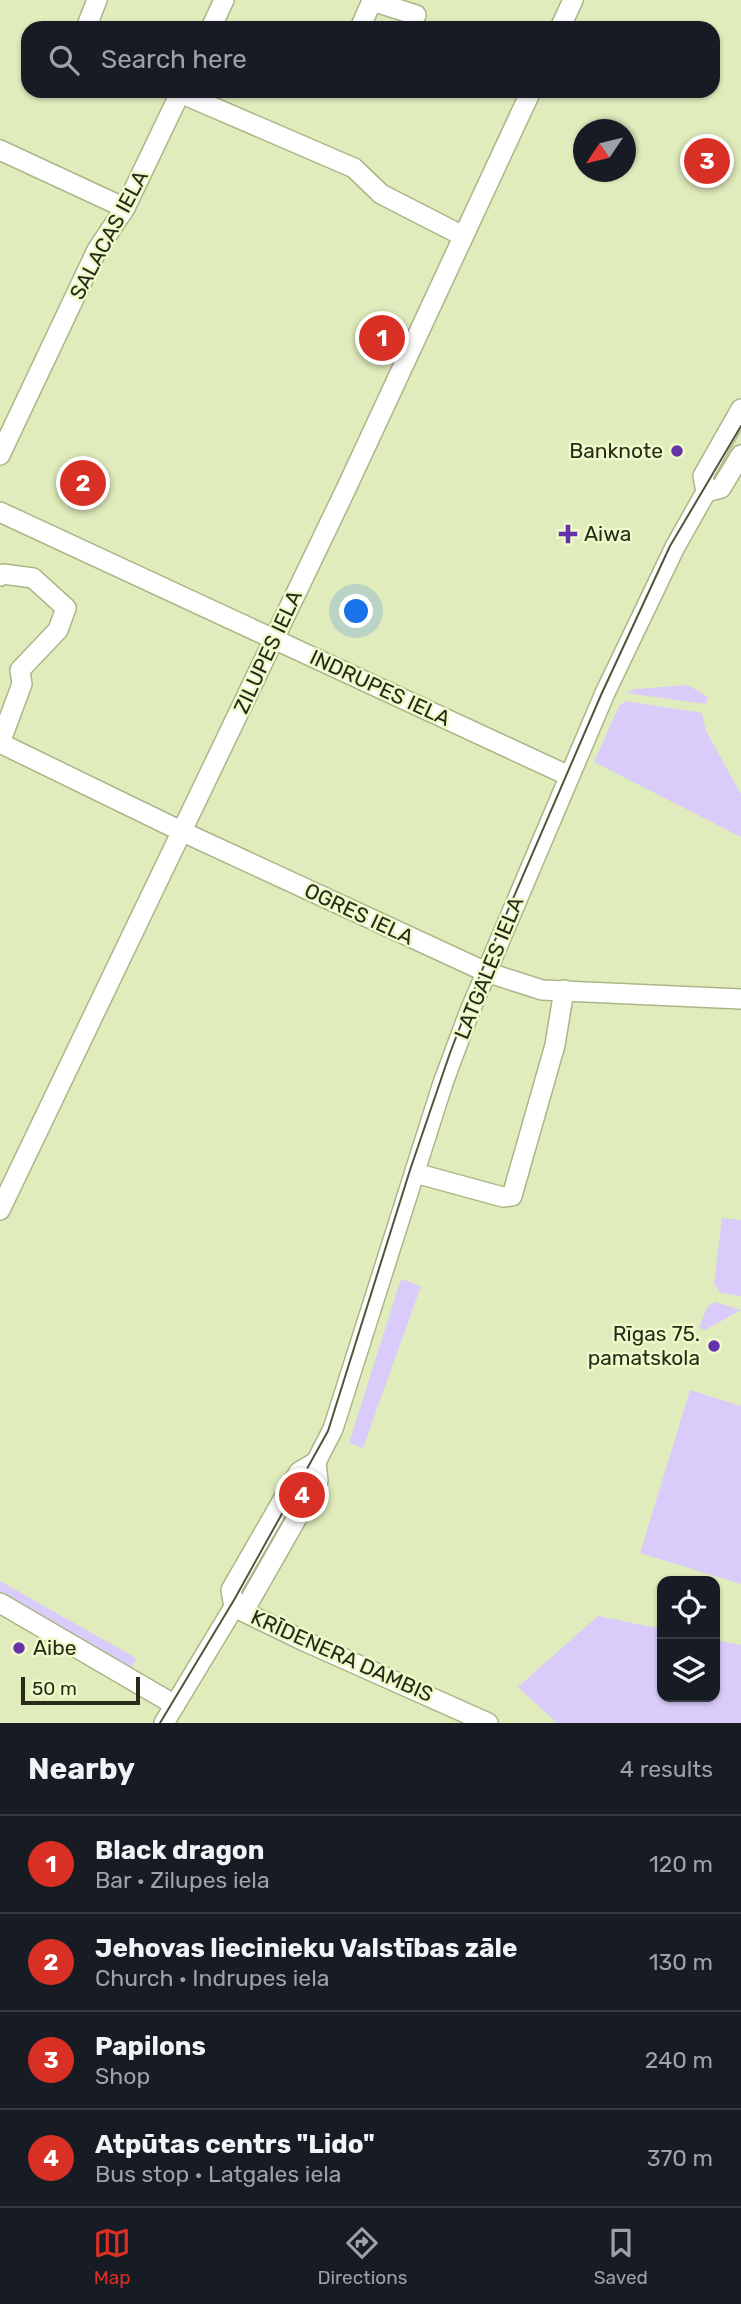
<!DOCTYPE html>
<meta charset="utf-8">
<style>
:root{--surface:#171b24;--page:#20242c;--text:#f1f3f6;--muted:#9ea1a6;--line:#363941;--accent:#d93025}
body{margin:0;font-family:Rubik,sans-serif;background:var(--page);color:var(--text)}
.controls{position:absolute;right:21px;bottom:21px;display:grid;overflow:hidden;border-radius:14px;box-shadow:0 2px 5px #0004}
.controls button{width:63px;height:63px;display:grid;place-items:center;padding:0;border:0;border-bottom:2px solid var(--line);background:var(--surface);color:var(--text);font:35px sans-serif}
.compass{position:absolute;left:573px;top:119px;width:63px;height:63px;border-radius:50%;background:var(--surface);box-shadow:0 2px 5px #0004;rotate:235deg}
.scale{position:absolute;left:21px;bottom:18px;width:119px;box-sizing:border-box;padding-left:7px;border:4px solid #272b18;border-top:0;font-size:19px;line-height:24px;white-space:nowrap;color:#272b18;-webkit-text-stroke:5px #eefac9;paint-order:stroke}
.you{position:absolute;left:357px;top:612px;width:24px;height:24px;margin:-18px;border:5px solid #fff;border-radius:50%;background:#1a73e8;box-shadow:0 0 0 10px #1a73e833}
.badge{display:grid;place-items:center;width:46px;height:46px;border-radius:50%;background:var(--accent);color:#fff;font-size:23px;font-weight:700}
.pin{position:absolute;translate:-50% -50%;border:4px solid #fff;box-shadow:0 2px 7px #0006}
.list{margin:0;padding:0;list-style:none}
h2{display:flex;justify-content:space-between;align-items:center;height:91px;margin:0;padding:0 28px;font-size:30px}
h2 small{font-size:23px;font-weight:400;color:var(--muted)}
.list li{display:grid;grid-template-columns:46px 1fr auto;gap:21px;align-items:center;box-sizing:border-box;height:98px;padding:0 28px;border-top:2px solid var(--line)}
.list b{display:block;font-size:26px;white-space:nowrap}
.list p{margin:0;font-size:23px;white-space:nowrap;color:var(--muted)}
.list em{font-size:23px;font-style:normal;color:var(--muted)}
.icon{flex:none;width:38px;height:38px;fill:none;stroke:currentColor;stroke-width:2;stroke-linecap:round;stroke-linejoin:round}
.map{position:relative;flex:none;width:741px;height:1723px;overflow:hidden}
.search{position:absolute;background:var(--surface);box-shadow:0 2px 5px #0004;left:21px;right:21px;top:21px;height:77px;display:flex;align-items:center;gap:18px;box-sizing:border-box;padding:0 24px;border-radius:21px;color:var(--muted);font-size:26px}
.sheet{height:483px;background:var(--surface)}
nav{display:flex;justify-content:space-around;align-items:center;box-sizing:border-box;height:98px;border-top:2px solid var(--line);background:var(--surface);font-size:19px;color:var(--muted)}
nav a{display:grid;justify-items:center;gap:4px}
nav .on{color:var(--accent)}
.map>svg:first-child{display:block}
.green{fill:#d9ccfa}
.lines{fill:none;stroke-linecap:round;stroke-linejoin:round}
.minor-casing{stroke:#abb687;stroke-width:22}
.minor{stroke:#fff;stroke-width:19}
.tram{stroke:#50563c;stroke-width:2}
.poi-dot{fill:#6532a9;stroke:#eefac9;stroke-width:2.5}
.labels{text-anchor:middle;stroke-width:5;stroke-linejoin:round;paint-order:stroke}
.street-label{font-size:21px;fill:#272b18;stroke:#eefac9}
.poi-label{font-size:21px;fill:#272b18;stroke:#eefac9;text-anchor:end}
</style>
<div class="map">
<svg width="741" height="1723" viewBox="0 0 741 1723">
<rect width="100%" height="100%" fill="#e1ecbc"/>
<g class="green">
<path d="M688,685L708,697L706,704L626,693L635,689Z"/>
<path d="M626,701L702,713L706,731L741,794V837L594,762L619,706Z"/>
<path d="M722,1218L741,1220V1296L721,1293L714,1284Z"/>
<path d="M401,1279L421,1286L363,1448L349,1443Z"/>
<path d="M715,1302L741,1310L705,1330L699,1328L707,1307Z"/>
<path d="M690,1390L741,1406V1584L640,1553Z"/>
<path d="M0,1581L136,1658L131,1670L0,1594Z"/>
<path d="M598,1616L662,1629V1697H715V1640L741,1645V1723H557L518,1687Z"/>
</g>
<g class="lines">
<defs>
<g id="minor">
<path d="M86,28L97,0"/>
<path d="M211,28L224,0"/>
<path d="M360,28L372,1L416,15"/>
<path d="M560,28L573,0"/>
<path d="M180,93L354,168L381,194L463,236"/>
<path d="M0,150L125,208"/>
<path d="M0,455L97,250L125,208L181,91"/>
<path d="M706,492L721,488L741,455"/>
<path d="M0,512L569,776"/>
<path d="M0,576L3,574L33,578L66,608L58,630L20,670L22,684L0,743"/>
<path d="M0,743L183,832L486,972L542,990L741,999"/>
<path d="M415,1173L503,1197L512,1196L555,1045L564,990"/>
<path d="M0,1210L346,489L531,91"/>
<path d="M0,1603L175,1705"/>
<path d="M234,1607L231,1590L299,1472L316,1462L333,1429L443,1083L469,1013L605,693L675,547L706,492L703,476L741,409"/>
<path d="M234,1607L302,1640L488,1723"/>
<path d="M164,1723L234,1607L249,1602L318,1481L316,1462"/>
</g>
</defs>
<use href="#minor" class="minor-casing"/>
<use href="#minor" class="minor"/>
<path class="tram" d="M160,1723L234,1600L328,1431L410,1170L450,1053L480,975L601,695L670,546L741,426"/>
</g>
<g class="poi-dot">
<circle cx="677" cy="451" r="7"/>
<path d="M564.5 523.5h7v7h7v7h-7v7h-7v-7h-7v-7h7z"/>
<circle cx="714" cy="1346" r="7"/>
<circle cx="19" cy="1648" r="7"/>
</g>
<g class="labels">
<g class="street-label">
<text transform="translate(109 235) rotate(-62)" y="7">SALACAS IELA</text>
<text transform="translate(268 652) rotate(-65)" y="7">ZILUPES IELA</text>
<text transform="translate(380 688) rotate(25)" y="7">INDRUPES IELA</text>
<text transform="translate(359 914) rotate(25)" y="7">OGRES IELA</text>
<text transform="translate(489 968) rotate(-68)" y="7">LATGALES IELA</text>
<text transform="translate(342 1656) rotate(24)" y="7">KRĪDENERA DAMBIS</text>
</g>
<g class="poi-label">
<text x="663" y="458">Banknote</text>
<text x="584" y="541" text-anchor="start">Aiwa</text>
<text x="700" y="1341">Rīgas 75.<tspan x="700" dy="24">pamatskola</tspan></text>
<text x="33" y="1655" text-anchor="start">Aibe</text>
</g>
</g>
</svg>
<div class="controls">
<button><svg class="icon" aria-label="locate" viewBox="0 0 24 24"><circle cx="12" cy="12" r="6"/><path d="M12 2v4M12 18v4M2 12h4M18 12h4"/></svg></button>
<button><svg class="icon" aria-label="layers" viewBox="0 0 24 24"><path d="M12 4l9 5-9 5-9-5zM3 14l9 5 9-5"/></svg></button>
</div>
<svg class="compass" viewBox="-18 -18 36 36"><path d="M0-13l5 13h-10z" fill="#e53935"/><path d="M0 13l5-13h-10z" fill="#9ea1a6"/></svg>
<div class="scale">50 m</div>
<div class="you"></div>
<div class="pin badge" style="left:382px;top:338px">1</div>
<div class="pin badge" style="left:83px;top:483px">2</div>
<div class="pin badge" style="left:707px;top:161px">3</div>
<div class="pin badge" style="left:302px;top:1495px">4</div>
<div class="search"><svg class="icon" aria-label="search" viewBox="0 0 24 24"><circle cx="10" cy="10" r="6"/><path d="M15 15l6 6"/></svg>Search here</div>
</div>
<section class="sheet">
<h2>Nearby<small>4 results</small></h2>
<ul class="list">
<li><span class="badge">1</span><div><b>Black dragon</b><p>Bar · Zilupes iela</p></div><em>120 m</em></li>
<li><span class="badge">2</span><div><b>Jehovas liecinieku Valstības zāle</b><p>Church · Indrupes iela</p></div><em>130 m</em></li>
<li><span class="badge">3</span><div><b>Papilons</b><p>Shop</p></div><em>240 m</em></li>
<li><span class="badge">4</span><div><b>Atpūtas centrs &quot;Lido&quot;</b><p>Bus stop · Latgales iela</p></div><em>370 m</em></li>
</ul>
</section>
<nav>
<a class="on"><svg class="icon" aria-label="map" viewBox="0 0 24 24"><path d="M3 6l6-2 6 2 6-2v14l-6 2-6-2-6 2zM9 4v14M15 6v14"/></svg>Map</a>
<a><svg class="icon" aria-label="directions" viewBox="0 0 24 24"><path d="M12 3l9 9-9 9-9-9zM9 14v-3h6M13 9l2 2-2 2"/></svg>Directions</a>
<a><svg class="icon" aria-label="saved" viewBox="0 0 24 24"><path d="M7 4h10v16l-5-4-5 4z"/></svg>Saved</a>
</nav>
